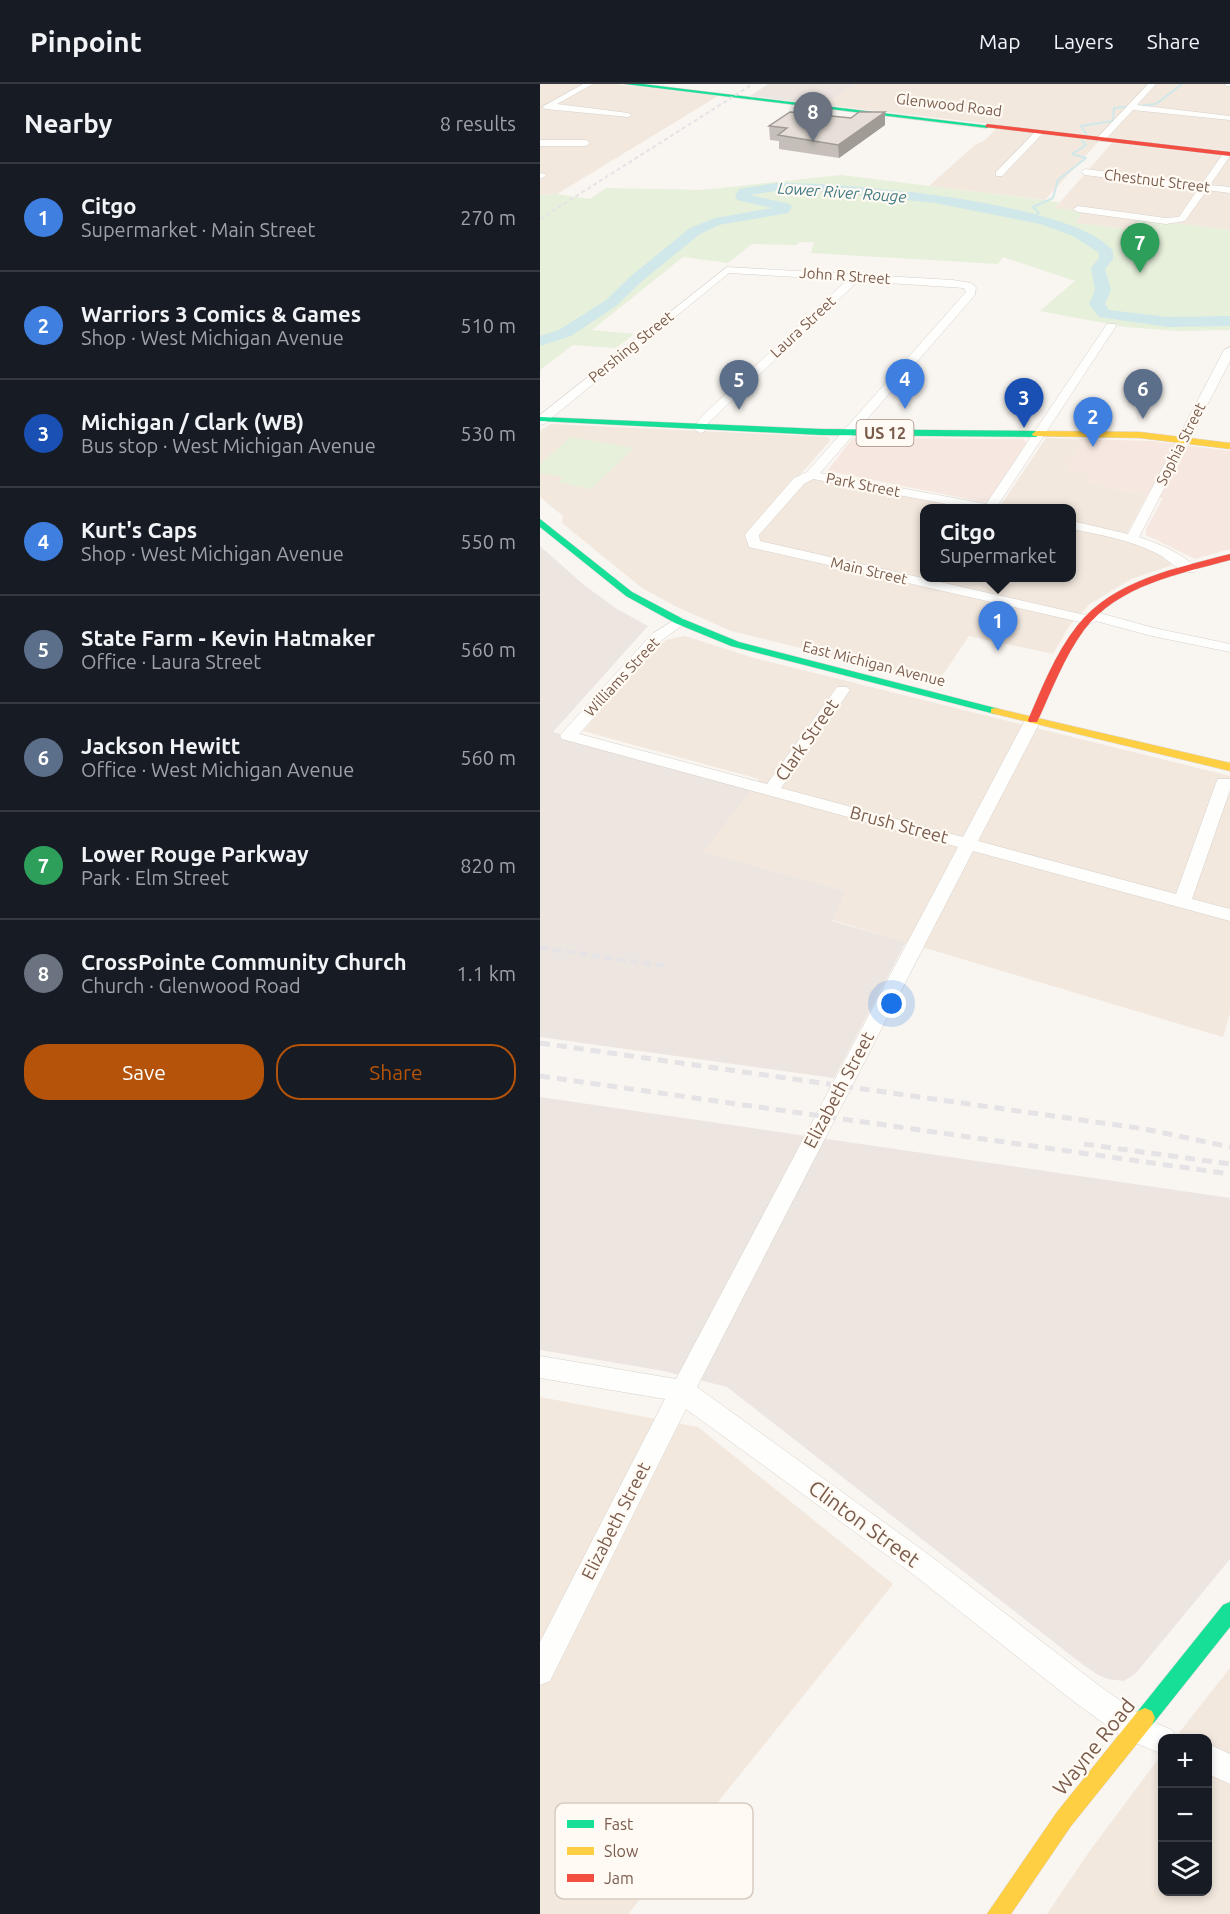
<!DOCTYPE html>
<meta charset="utf-8">
<style>
:root{--surface:#171b24;--page:#242831;--text:#f1f3f6;--muted:#9ea1a6;--line:#363941;--accent:#b45309}
body{margin:0;font-family:Ubuntu,sans-serif;background:var(--page);color:var(--text)}
.controls{position:absolute;right:18px;bottom:18px;display:grid;overflow:hidden;border-radius:12px;box-shadow:0 3px 9px #0003}
.controls button{width:54px;height:54px;display:grid;place-items:center;padding:0;border:0;border-bottom:2px solid var(--line);background:var(--surface);color:var(--text);font:30px sans-serif}
.you{position:absolute;left:352px;top:920px;width:21px;height:21px;margin:-15px;border:4px solid #fff;border-radius:50%;background:#1a73e8;box-shadow:0 0 0 9px #1a73e833}
.badge{display:grid;place-items:center;width:39px;height:39px;border-radius:50%;background:var(--accent);color:#fff;font-size:20px;font-weight:700}
.pin{position:absolute;translate:-50% -50px;filter:drop-shadow(0 2px 3px #0008)}
.pin::after{content:'';position:absolute;top:32px;width:21px;height:18px;background:inherit;clip-path:polygon(0 0,100% 0,50% 100%)}
.popup{position:absolute;left:380px;top:420px;width:156px;height:78px;box-sizing:border-box;display:grid;place-content:center;border-radius:12px;background:var(--surface);filter:drop-shadow(0 2px 4px #0005);font-size:20px;white-space:nowrap;color:var(--muted)}
.popup b{font-size:22px;color:var(--text)}
.popup::after{content:'';position:absolute;left:50%;top:100%;margin-left:-12px;border:12px solid transparent;border-top-color:var(--surface)}
.list{margin:0;padding:0;list-style:none}
h2{display:flex;justify-content:space-between;align-items:center;height:78px;margin:0;padding:0 24px;font-size:26px}
h2 small{font-size:20px;font-weight:400;color:var(--muted)}
.list li{display:grid;grid-template-columns:39px 1fr auto;gap:18px;align-items:center;box-sizing:border-box;height:108px;padding:0 24px;border-top:2px solid var(--line)}
.list b{display:block;font-size:22px;white-space:nowrap}
.list p{margin:0;font-size:20px;white-space:nowrap;color:var(--muted)}
.list em{font-size:20px;font-style:normal;color:var(--muted)}
.actions{display:flex;gap:12px;padding:18px 24px}
.actions a{flex:1;padding:14px 0;border:2px solid var(--accent);border-radius:24px;text-align:center;font-size:21px;color:var(--accent)}
.actions .main{background:var(--accent);color:#fff}
.icon{flex:none;width:33px;height:33px;fill:none;stroke:currentColor;stroke-width:2;stroke-linecap:round;stroke-linejoin:round}
.map{position:relative;flex:none;width:690px;height:1830px;overflow:hidden}
header{display:flex;align-items:center;gap:36px;box-sizing:border-box;height:84px;padding:0 30px;background:var(--surface);border-bottom:2px solid var(--line)}
header strong{font-size:28px}
nav{display:flex;gap:33px;margin-inline-start:auto;font-size:21px}
main{display:flex}
aside{flex:1;background:var(--surface)}
.map>svg:first-child{display:block}
.residential{fill:#f2e8de}
.commercial{fill:#f6e8e1}
.industrial{fill:#ede5e0}
.green{fill:#e7f0db}
.lines{fill:none;stroke-linecap:round;stroke-linejoin:round}
.stream{stroke:#d0e8ea;stroke-width:2}
.river{fill:#d0e8ea;fill-rule:evenodd}
.street-casing{stroke:#d7d1cb;stroke-width:1}
.fast-casing{stroke:#d9d2cb;stroke-width:1}
.slow-casing{stroke:#d9d2cb;stroke-width:1}
.jam-casing{stroke:#d9d2cb;stroke-width:1}
.street{fill:#fefefd;fill-rule:evenodd}
.fast{fill:#16e098;fill-rule:evenodd}
.slow{fill:#ffcf43;fill-rule:evenodd}
.jam{fill:#f24e42;fill-rule:evenodd}
.rail-far2{stroke:#e6e3e7;stroke-width:2;stroke-dasharray:4 3;stroke-linecap:butt}
.rail-far1{stroke:#e6e3e7;stroke-width:4;stroke-dasharray:8 5;stroke-linecap:butt}
.rail{stroke:#e6e3e7;stroke-width:5;stroke-dasharray:10 7;stroke-linecap:butt}
.wall{fill:#c6bfb9}
.shaded-wall{fill:#a19b96}
.building{fill:#e6ded7;stroke:#a19b96;stroke-width:1.5}
.labels{text-anchor:middle;stroke-width:4.5;stroke-linejoin:round;paint-order:stroke}
.far-street-label{font-size:15px;fill:#7a5c4d;stroke:#fffaf3}
.far-water-label{font-size:16px;font-style:italic;fill:#437c86;stroke:#fffaf3}
.shield{fill:#fffaf3;stroke:#a28b7f;stroke-width:1.5}
.shield-label{font-size:16px;font-weight:bold;fill:#7a5c4d}
.street-label{font-size:18px;fill:#7a5c4d;stroke:#fffaf3}
.near-street-label{font-size:21px;fill:#7a5c4d;stroke:#fffaf3}
.key{fill:#fffaf3;stroke:#d7cbc1;stroke-width:1.5}
.key-label{font-size:16px;fill:#7a5c4d}
</style>
<header>
<strong>Pinpoint</strong>
<nav><a>Map</a><a>Layers</a><a>Share</a></nav>
</header>
<main>
<aside>
<h2>Nearby<small>8 results</small></h2>
<ul class="list">
<li><span class="badge" style="background:#3f7fe0">1</span><div><b>Citgo</b><p>Supermarket · Main Street</p></div><em>270 m</em></li>
<li><span class="badge" style="background:#3f7fe0">2</span><div><b>Warriors 3 Comics &amp; Games</b><p>Shop · West Michigan Avenue</p></div><em>510 m</em></li>
<li><span class="badge" style="background:#1a4fb4">3</span><div><b>Michigan / Clark (WB)</b><p>Bus stop · West Michigan Avenue</p></div><em>530 m</em></li>
<li><span class="badge" style="background:#3f7fe0">4</span><div><b>Kurt's Caps</b><p>Shop · West Michigan Avenue</p></div><em>550 m</em></li>
<li><span class="badge" style="background:#5c6f8a">5</span><div><b>State Farm - Kevin Hatmaker</b><p>Office · Laura Street</p></div><em>560 m</em></li>
<li><span class="badge" style="background:#5c6f8a">6</span><div><b>Jackson Hewitt</b><p>Office · West Michigan Avenue</p></div><em>560 m</em></li>
<li><span class="badge" style="background:#2e9e5b">7</span><div><b>Lower Rouge Parkway</b><p>Park · Elm Street</p></div><em>820 m</em></li>
<li><span class="badge" style="background:#6b7280">8</span><div><b>CrossPointe Community Church</b><p>Church · Glenwood Road</p></div><em>1.1 km</em></li>
</ul>
<div class="actions"><a class="main">Save</a><a>Share</a></div>
</aside>
<div class="map">
<svg width="690" height="1830" viewBox="0 0 690 1830">
<rect width="100%" height="100%" fill="#f9f5f0"/>
<g class="residential">
<path d="M0,0H74L178,12L17,110L0,111Z"/>
<path d="M314,0H690V67L285,21Z"/>
<path d="M456,45L559,57L505,116L389,102L435,61L445,56Z"/>
<path d="M572,59L690,73V146L601,135L593,146L534,139L542,128L515,124Z"/>
<path d="M11,340L289,353L290,357L259,392L427,424H384V494H532V424H459L506,354L543,355L552,390L546,399L607,411L584,455L615,466L632,479L630,482L591,495L550,520L530,541L513,570L429,552L396,601L312,581L305,575L191,547L139,524L102,504L22,439L23,432L0,413V347Z"/>
<path d="M145,552L214,574L690,692V929L683,953L292,836L305,807L162,768L219,695L43,647L101,578L126,556Z"/>
<path d="M0,1313L158,1343L353,1500L88,1830H0Z"/>
<path d="M690,1584V1830H507L549,1768L622,1670V1808H668V1654H635Z"/>
</g>
<g class="commercial">
<path d="M313,354L483,355L487,359L449,416L443,418L287,387Z"/>
<path d="M543,355L612,357L690,367V465L655,475L606,451V445L623,414L546,399L551,390L525,385Z"/>
</g>
<g class="industrial">
<path d="M228,0H314L285,21L210,12Z"/>
<path d="M0,462L44,501L77,525L108,542L13,648L211,706L163,768L305,807L292,837L366,858L294,994L0,953Z"/>
<path d="M0,1013L690,1114V1475L596,1589L584,1597L568,1595L558,1591L542,1580L187,1303L124,1287L0,1266Z"/>
</g>
<g class="green">
<path d="M301,91L519,118L515,124L543,128L535,139L593,146L601,135L690,146V246L639,247L585,243L500,227L535,197L463,173L458,180L271,169L274,158H259L257,161L212,160L188,179L143,173L52,246L94,250L76,264L33,261L0,286V111L17,110L50,115L66,104L163,106Z"/>
<path d="M31,353L94,364L51,405L18,398L23,393L0,389V380Z"/>
</g>
<g class="lines">
<g class="stream">
<path d="M546,50L541,42L573,37L574,24L616,20L642,0"/>
<path d="M490,134L499,129L493,123L513,114L518,96L546,74L532,70L546,61L542,57"/>
</g>
<path class="river" d="M236,99C301,98 533,117 573,167V175L565,185L571,206L565,220L569,226L628,233L690,232V242L628,243L559,233L549,220L555,206L551,184L559,174V169L533,152L500,140L395,119L289,108L236,107L210,111L250,120L252,123L248,129L179,141L160,150L101,198L76,222L31,252L0,262V252L19,246L66,216L91,192L150,144L175,134L232,124L197,116L195,113L199,105Z"/>
<defs>
<g id="street">
<path d="M43,0H53L17,20L88,29L92,31L88,33L6,25L2,23Z"/>
<path d="M608,0H616L597,21L690,32V36L593,26L564,57H558V53Z"/>
<path d="M685,0H690V2H686Z"/>
<path d="M497,46L504,48L462,92H456V88Z"/>
<path d="M0,56H46L50,59L46,62H0Z"/>
<path d="M684,68H690V72L670,101L690,103V109L667,106L645,137L626,140L538,128L533,125L538,122L626,134L639,133L658,105L545,91L541,88L545,85L662,100Z"/>
<path d="M0,89L5,90L6,92L0,95Z"/>
<path d="M187,183L413,196L431,199L436,203L435,211L280,389L446,420L567,240H575L576,242L456,424H428L273,395L264,400L219,451L220,457L545,531L552,527L614,544L690,560V568L612,552L556,537L549,540L209,463L205,451L207,448L254,394L267,388L426,208L424,204L318,197L168,339L164,348L160,349L154,345L159,335L307,196L189,189L4,340L0,341V331Z"/>
<path d="M690,263V277L599,453C619,460 643,469 657,485L655,488C642,491 629,476 618,470C591,456 561,451 532,445V437L588,450L684,266Z"/>
<path d="M139,533L144,534L146,537L144,540L122,556L39,650L227,700L297,603H307L310,606L241,704L423,753L485,636L493,631L499,633L501,636L438,757L636,810L676,699L678,695H690V706L652,815L690,825V837L433,767L157,1303L392,1473L557,1600L606,1635L632,1646L636,1654H622V1670L586,1655L537,1620L374,1491L146,1325L10,1597L0,1601V1558L125,1315L0,1294V1272L136,1295L418,763L22,655L20,652L22,649L112,550Z"/>
<path d="M668,1660L690,1670V1700L668,1690Z"/>
</g>
<g id="fast">
<path d="M85,0H102L450,42L447,44Z"/>
<path d="M0,333L281,345L496,347L500,350L496,353L281,351L0,337Z"/>
<path d="M0,435L92,508L143,535L199,558L459,625L460,627L455,630L191,562L135,539L86,512L0,443Z"/>
<path d="M690,1518V1543L612,1641L605,1644L598,1641L595,1634L598,1627L683,1521Z"/>
</g>
<g id="slow">
<path d="M496,347L600,348L690,359V365L600,354L493,352L492,350Z"/>
<path d="M455,624L690,679V687L451,629V625Z"/>
<path d="M605,1624L612,1627L615,1634L612,1641L531,1742L471,1830H447L517,1728L598,1627Z"/>
</g>
<g id="jam">
<path d="M447,40L690,68V72L445,43Z"/>
<path d="M690,470V476C639,490 578,501 544,546C524,573 512,606 498,636L497,638H489L488,636C502,604 515,570 537,542C573,496 637,484 690,470Z"/>
</g>
</defs>
<use href="#street" class="street-casing"/>
<use href="#fast" class="fast-casing"/>
<use href="#slow" class="slow-casing"/>
<use href="#jam" class="jam-casing"/>
<use href="#street" class="street"/>
<use href="#fast" class="fast"/>
<use href="#slow" class="slow"/>
<use href="#jam" class="jam"/>
<path class="rail-far2" d="M0,135L213,0"/>
<path class="rail-far1" d="M0,864L128,882"/>
<g class="rail">
<path d="M0,959L605,1045L690,1063"/>
<path d="M0,992L690,1090"/>
<path d="M544,1060L690,1080"/>
</g>
</g>
<path class="wall" d="M345,41L299,74L239,65V57L230,56L229,42Z"/>
<path class="shaded-wall" d="M345,28V41L299,74L298,61Z"/>
<path class="building" d="M250,28L311,34L319,28H345L298,61L238,51L247,44L229,42Z"/>
<g class="labels">
<g class="far-street-label">
<text transform="translate(409 21) rotate(7)" y="5">Glenwood Road</text>
<text transform="translate(617 97) rotate(7)" y="5">Chestnut Street</text>
<text transform="translate(305 192) rotate(4)" y="5">John R Street</text>
<text transform="translate(263 243) rotate(-43)" y="5">Laura Street</text>
<text transform="translate(91 263) rotate(-39)" y="5">Pershing Street</text>
<text transform="translate(641 360) rotate(-63)" y="5">Sophia Street</text>
<text transform="translate(323 401) rotate(11)" y="5">Park Street</text>
<text transform="translate(329 487) rotate(13)" y="5">Main Street</text>
<text transform="translate(334 580) rotate(14)" y="5">East Michigan Avenue</text>
<text transform="translate(82 593) rotate(-47)" y="5">Williams Street</text>
</g>
<g class="far-water-label">
<text transform="translate(302 108) rotate(4)" y="6">Lower River Rouge</text>
</g>
<rect class="shield" x="316.5" y="336" width="57" height="26" rx="4.5"/>
<g class="shield-label">
<text x="345" y="355">US 12</text>
</g>
<g class="street-label">
<text transform="translate(267 656) rotate(-55)" y="6">Clark Street</text>
<text transform="translate(359 741) rotate(15)" y="6">Brush Street</text>
<text transform="translate(299 1006) rotate(-62)" y="6">Elizabeth Street</text>
<text transform="translate(76 1437) rotate(-63)" y="6">Elizabeth Street</text>
</g>
<g class="near-street-label">
<text transform="translate(324 1440) rotate(36)" y="7">Clinton Street</text>
<text transform="translate(554 1663) rotate(-51)" y="7">Wayne Road</text>
</g>
</g>
<rect x="15" y="1719" width="198" height="96" rx="9" class="key"/>
<rect x="27" y="1736" width="27" height="8" fill="#16e098"/>
<rect x="27" y="1763" width="27" height="8" fill="#ffcf43"/>
<rect x="27" y="1790" width="27" height="8" fill="#f24e42"/>
<g class="key-label">
<text x="64" y="1746">Fast</text>
<text x="64" y="1773">Slow</text>
<text x="64" y="1800">Jam</text>
</g>
</svg>
<div class="controls">
<button>+</button>
<button>−</button>
<button><svg class="icon" aria-label="layers" viewBox="0 0 24 24"><path d="M12 4l9 5-9 5-9-5zM3 14l9 5 9-5"/></svg></button>
</div>
<div class="you"></div>
<div class="pin badge" style="left:458px;top:567px;background:#3f7fe0">1</div>
<div class="popup"><b>Citgo</b>Supermarket</div>
<div class="pin badge" style="left:553px;top:363px;background:#3f7fe0">2</div>
<div class="pin badge" style="left:484px;top:344px;background:#1a4fb4">3</div>
<div class="pin badge" style="left:365px;top:325px;background:#3f7fe0">4</div>
<div class="pin badge" style="left:199px;top:326px;background:#5c6f8a">5</div>
<div class="pin badge" style="left:603px;top:335px;background:#5c6f8a">6</div>
<div class="pin badge" style="left:600px;top:189px;background:#2e9e5b">7</div>
<div class="pin badge" style="left:273px;top:58px;background:#6b7280">8</div>
</div>
</main>
